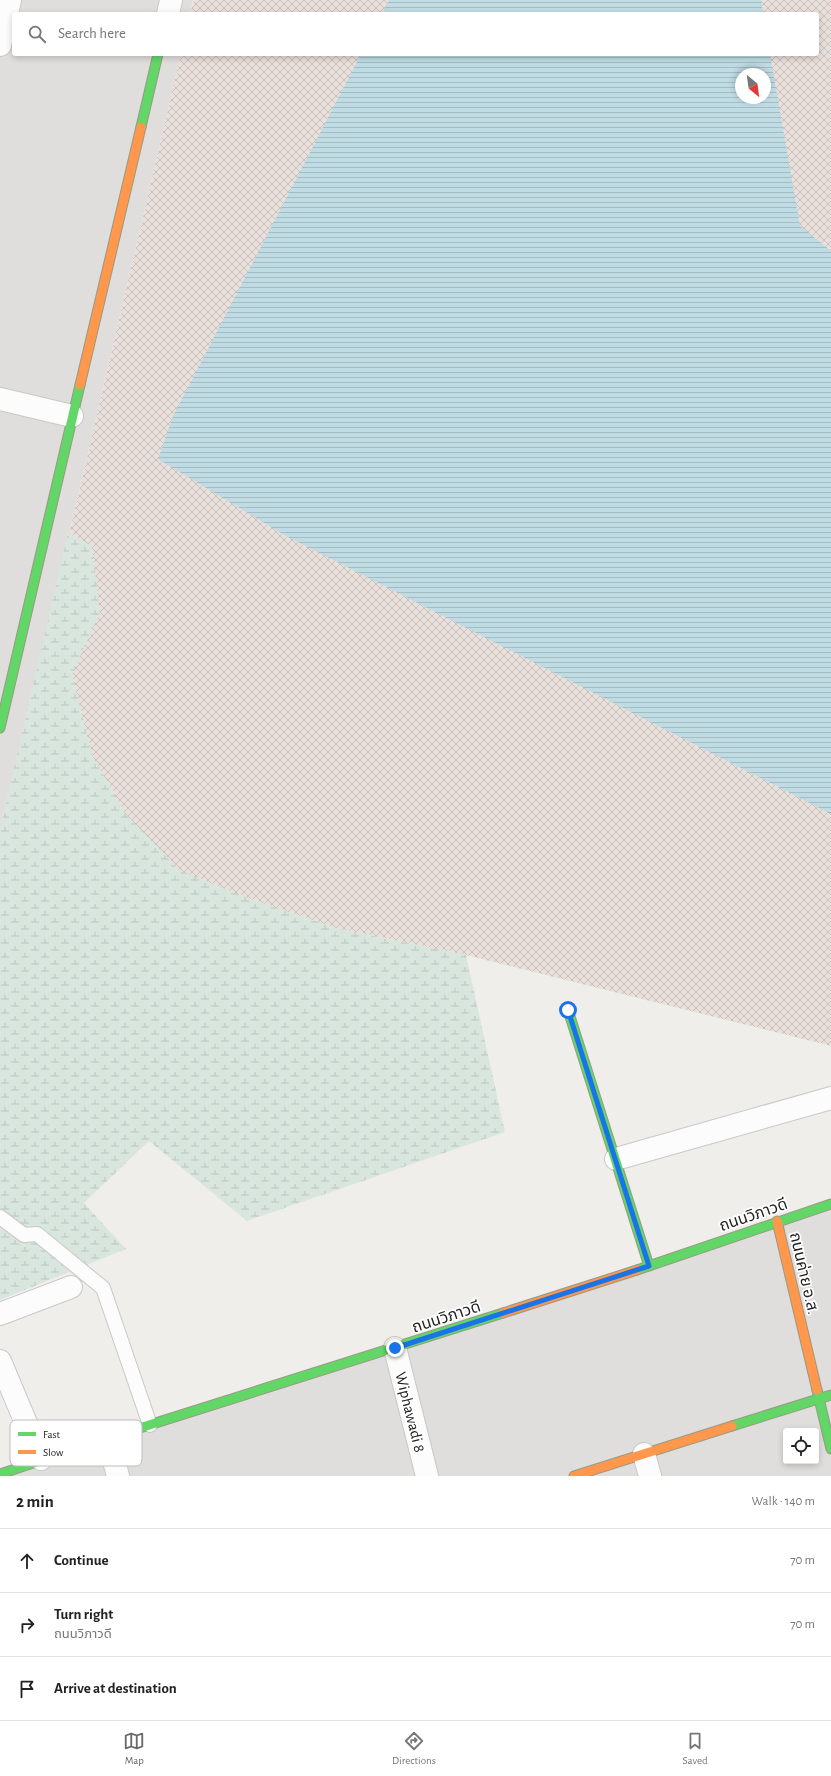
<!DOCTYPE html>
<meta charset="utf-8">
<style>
:root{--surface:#fff;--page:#f2f2f2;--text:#222;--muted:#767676;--line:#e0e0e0;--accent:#6a6968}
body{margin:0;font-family:"Alegreya Sans","Noto Sans Thai",sans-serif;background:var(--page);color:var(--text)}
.controls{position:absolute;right:12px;bottom:12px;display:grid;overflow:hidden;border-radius:4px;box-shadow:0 2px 6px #0003}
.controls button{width:36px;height:36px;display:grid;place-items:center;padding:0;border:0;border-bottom:1px solid var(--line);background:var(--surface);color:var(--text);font:20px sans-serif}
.compass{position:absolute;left:735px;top:68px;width:36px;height:36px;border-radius:50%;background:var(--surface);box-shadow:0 2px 6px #0003;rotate:151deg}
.stop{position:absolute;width:12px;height:12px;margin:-9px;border:3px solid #1a73e8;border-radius:50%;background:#fff}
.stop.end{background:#1a73e8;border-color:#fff;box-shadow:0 1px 4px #0008}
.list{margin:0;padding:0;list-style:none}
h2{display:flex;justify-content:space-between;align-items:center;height:52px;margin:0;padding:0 16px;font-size:17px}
h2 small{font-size:13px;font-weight:400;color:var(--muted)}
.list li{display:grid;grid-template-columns:26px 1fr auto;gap:12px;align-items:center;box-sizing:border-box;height:64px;padding:0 16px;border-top:1px solid var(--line)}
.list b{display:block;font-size:15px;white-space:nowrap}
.list p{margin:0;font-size:13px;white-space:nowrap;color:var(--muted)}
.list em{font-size:13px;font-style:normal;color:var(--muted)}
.icon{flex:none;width:22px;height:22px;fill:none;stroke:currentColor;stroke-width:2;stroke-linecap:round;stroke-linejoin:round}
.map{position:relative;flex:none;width:831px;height:1476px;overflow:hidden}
.search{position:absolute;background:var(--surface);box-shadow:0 2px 6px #0003;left:12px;right:12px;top:12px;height:44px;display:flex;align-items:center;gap:10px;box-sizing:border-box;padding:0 14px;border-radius:4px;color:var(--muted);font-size:15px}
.sheet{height:244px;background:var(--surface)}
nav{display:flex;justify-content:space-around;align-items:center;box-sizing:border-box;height:56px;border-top:1px solid var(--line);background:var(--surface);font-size:11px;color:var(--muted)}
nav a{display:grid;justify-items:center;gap:2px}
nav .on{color:var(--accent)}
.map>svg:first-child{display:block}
.residential{fill:#dfdedc;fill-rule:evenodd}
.military{fill:url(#military-cross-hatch);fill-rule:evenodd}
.wetland{fill:url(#wetland-marsh)}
.water{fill:url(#water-rules);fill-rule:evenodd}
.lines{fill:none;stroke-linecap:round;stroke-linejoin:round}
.lane-casing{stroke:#c9c8c7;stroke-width:16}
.street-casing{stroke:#c9c8c7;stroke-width:24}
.fast-casing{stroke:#999a82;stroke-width:11}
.slow-casing{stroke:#999a82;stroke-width:11}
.lane{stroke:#fdfcfc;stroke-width:14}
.street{stroke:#fdfcfc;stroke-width:22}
.fast{stroke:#63d668;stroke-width:9}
.slow{stroke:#ff974d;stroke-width:9}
.route{stroke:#1a73e8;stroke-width:5}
.labels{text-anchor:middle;stroke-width:3.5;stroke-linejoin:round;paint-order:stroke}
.street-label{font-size:16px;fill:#222;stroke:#fff}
.key{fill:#fff;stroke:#bdbdbd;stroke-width:1}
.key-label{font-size:11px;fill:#222}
</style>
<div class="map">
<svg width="831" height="1476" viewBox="0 0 831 1476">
<defs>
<pattern id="military-cross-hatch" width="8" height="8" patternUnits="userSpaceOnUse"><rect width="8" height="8" fill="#eae0db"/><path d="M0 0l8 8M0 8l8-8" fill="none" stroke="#c8c0bc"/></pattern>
<pattern id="wetland-marsh" width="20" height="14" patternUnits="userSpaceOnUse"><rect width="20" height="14" fill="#d9e6de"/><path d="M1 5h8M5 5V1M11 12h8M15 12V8" fill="none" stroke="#bac5be"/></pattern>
<pattern id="water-rules" width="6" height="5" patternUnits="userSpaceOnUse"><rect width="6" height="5" fill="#bfdbe3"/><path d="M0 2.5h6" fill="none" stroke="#a4bcc2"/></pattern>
</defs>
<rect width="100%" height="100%" fill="#f0eeeb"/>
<g class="residential">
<path d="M0,0H193L190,14H14V54H181L0,830Z"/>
<path d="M831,1209V1476H8ZM786,1431H816V1461H786Z"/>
</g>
<path class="military" d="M194,0H831V1046L466,955L336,928L250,899L0,831L181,54H817V14H190ZM741,74H765V98H741Z"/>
<path class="wetland" d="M68,533L92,546L100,613L72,674L92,755L125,813L179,870L250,899L336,928L466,955L505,1132L247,1221L149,1141L84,1203L126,1249L0,1300V830Z"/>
<g class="water">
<path d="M389,0H761L763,14H382Z"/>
<path d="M361,54H770L800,226L831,251V814L286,536L158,459L173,416ZM741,74H765V98H741Z"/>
</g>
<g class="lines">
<defs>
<path id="lane" d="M0,1217L24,1235L37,1234L103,1288L150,1425"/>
<g id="street">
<path d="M168,14L171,0"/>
<path d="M0,45L10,0"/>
<path d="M0,399L72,416"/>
<path d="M616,1159L831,1098"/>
<path d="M0,1314L71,1287"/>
<path d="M395,1348L427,1476"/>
<path d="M0,1361L41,1459"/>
<path d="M108,1438L118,1476"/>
<path d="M644,1454L650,1476"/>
</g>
<g id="fast">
<path d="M141,127L158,54"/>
<path d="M0,728L80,385"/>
<path d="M568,1010L649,1266"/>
<path d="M637,1270L831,1204"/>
<path d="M817,1390L831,1449"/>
<path d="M732,1426L831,1395"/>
<path d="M0,1474L108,1438L503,1313"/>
</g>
<g id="slow">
<path d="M80,385L141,127"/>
<path d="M777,1221L817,1390"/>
<path d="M503,1313L637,1270"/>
<path d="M574,1476L732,1426"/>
</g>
</defs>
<use href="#lane" class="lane-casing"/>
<use href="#street" class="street-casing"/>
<use href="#fast" class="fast-casing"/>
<use href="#slow" class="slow-casing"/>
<use href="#lane" class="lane"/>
<use href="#street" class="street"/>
<use href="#fast" class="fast"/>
<use href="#slow" class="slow"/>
</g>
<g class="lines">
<path class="route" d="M395,1348L649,1266L568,1010"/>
</g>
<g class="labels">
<g class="street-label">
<text transform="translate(753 1214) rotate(-19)" y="6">ถนนวิภาวดี</text>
<text transform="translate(805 1273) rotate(77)" y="6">ถนนค่าย อ.ส.</text>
<text transform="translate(446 1316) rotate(-18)" y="6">ถนนวิภาวดี</text>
<text transform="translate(411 1412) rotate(76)" y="6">Wiphawadi 8</text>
</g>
</g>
<rect x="10" y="1420" width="132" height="46" rx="6" class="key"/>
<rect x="18" y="1432" width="18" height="4" fill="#63d668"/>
<rect x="18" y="1450" width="18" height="4" fill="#ff974d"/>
<g class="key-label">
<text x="43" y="1438">Fast</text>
<text x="43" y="1456">Slow</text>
</g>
</svg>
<div class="controls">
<button><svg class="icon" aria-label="locate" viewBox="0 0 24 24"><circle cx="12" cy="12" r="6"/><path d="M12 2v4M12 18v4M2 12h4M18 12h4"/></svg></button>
</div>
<svg class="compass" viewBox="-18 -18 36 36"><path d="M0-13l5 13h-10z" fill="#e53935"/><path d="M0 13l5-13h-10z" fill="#767676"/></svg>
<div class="stop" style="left:568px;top:1010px"></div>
<div class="stop end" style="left:395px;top:1348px"></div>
<div class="search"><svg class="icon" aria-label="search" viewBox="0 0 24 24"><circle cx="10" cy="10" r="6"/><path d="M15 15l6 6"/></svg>Search here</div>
</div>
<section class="sheet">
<h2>2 min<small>Walk · 140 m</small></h2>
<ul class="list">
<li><svg class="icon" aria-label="ahead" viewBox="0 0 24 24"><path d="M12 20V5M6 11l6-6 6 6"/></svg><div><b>Continue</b></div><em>70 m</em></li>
<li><svg class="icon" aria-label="right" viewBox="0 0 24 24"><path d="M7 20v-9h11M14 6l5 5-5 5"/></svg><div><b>Turn right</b><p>ถนนวิภาวดี</p></div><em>70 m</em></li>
<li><svg class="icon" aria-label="arrive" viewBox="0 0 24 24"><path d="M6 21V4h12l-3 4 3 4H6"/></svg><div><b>Arrive at destination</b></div></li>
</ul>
</section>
<nav>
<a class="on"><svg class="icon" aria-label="map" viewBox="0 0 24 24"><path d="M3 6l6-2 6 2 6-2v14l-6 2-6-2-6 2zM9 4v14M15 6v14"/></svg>Map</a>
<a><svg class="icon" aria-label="directions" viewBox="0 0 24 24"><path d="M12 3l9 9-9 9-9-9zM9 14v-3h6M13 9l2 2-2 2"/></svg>Directions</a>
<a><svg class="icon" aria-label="saved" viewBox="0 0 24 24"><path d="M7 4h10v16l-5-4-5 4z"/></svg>Saved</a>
</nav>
